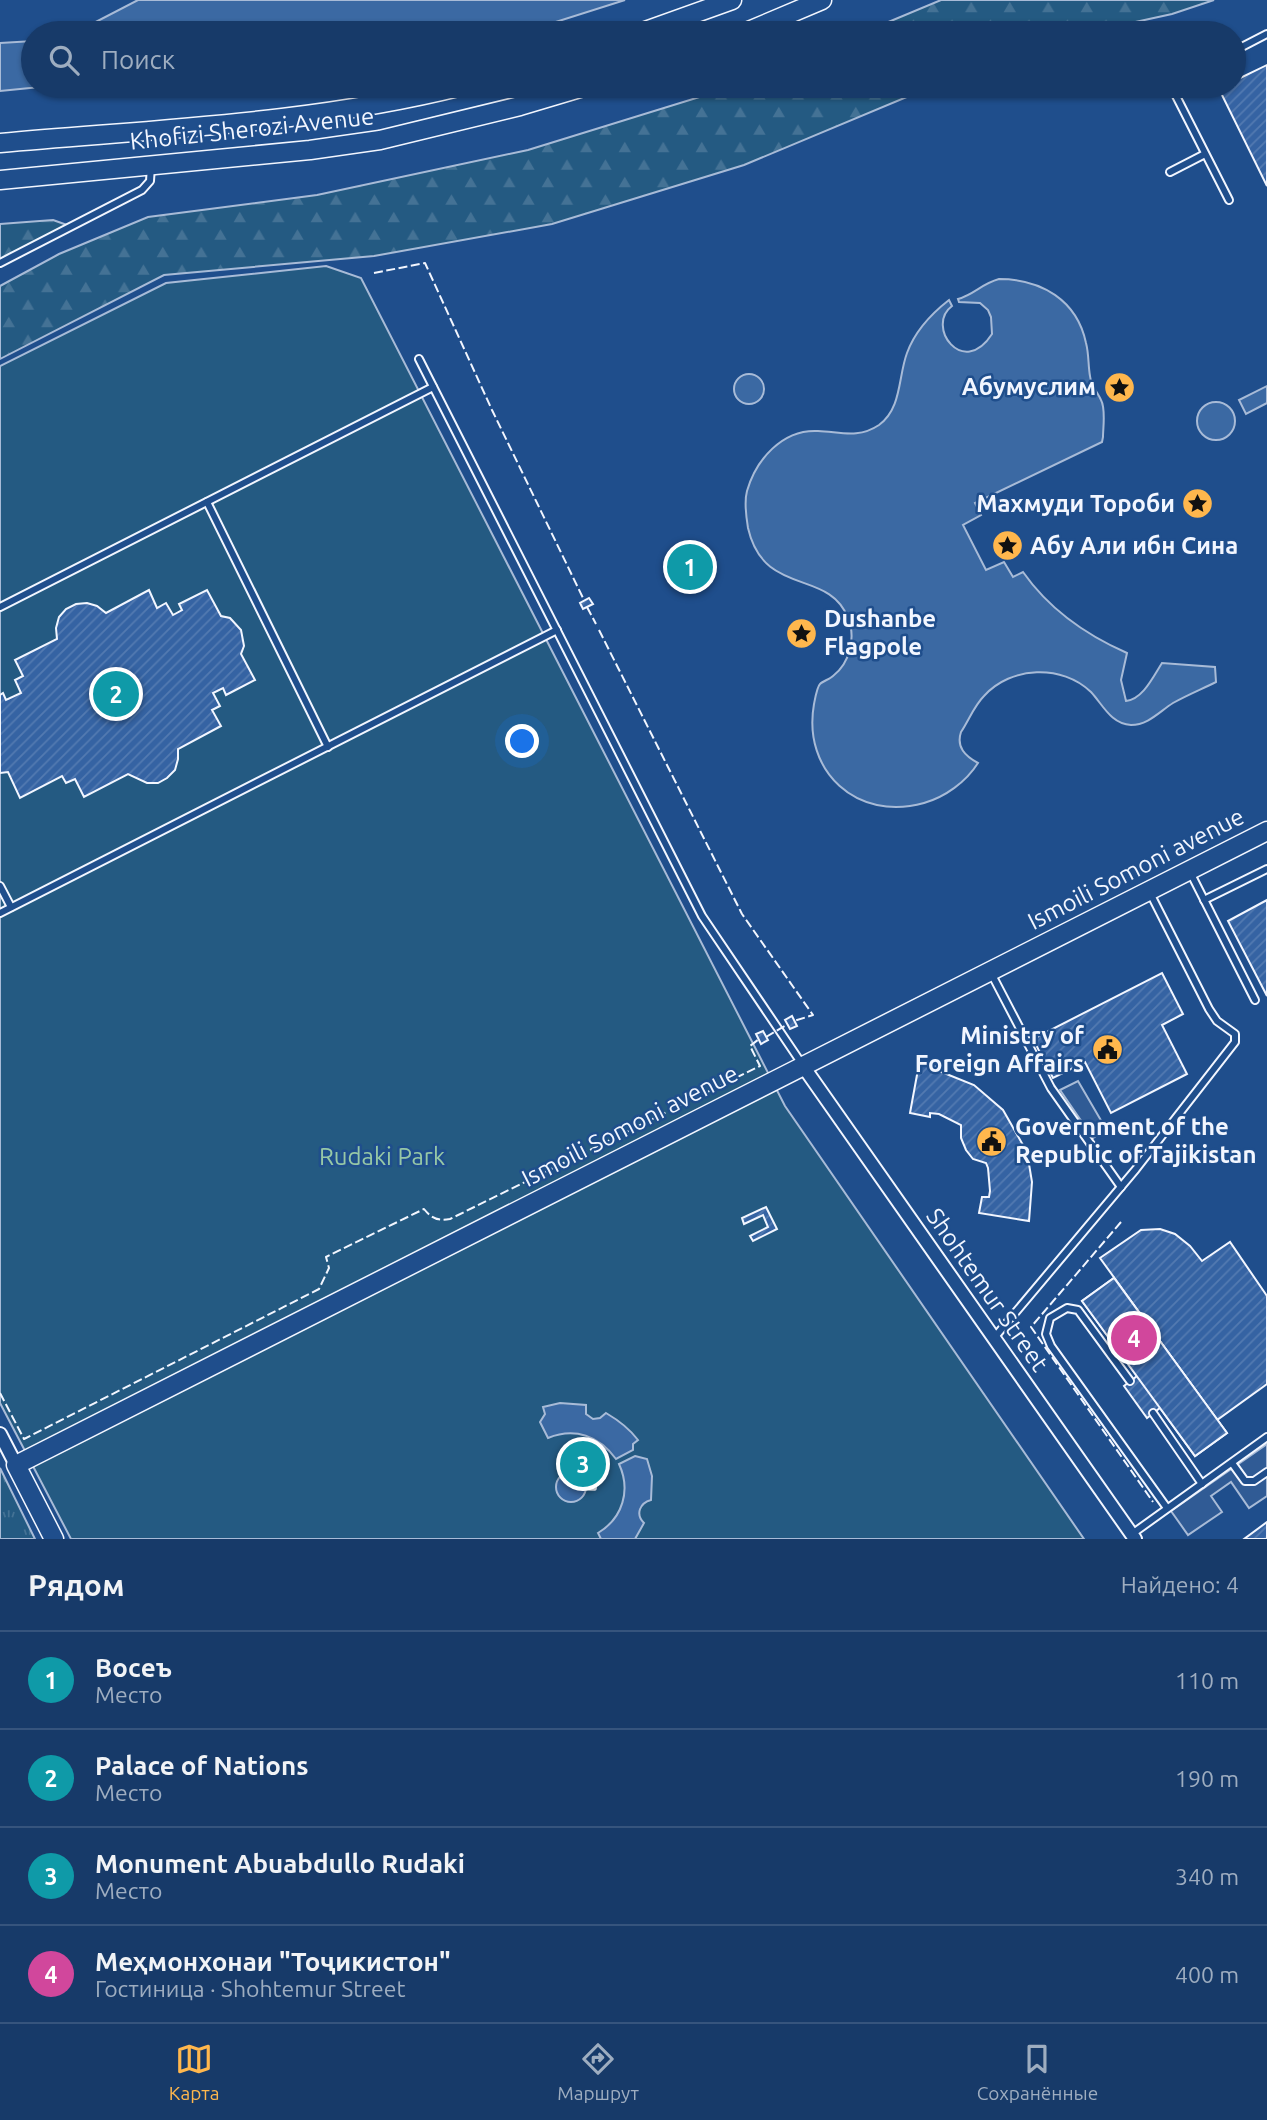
<!DOCTYPE html>
<html lang="ru">
<meta charset="utf-8">
<style>
:root{--surface:#173a69;--page:#244571;--text:#f1f3f6;--muted:#9eadc0;--line:#36547d;--accent:#ffb74d}
body{margin:0;font-family:Ubuntu,sans-serif;background:var(--page);color:var(--text)}
.you{position:absolute;left:523px;top:742px;width:24px;height:24px;margin:-18px;border:5px solid #fff;border-radius:50%;background:#1a73e8;box-shadow:0 0 0 10px #1a73e833}
.badge{display:grid;place-items:center;width:46px;height:46px;border-radius:50%;background:var(--accent);color:#fff;font-size:23px;font-weight:700}
.pin{position:absolute;translate:-50% -50%;border:4px solid #fff;box-shadow:0 2px 7px #0006}
.list{margin:0;padding:0;list-style:none}
h2{display:flex;justify-content:space-between;align-items:center;height:91px;margin:0;padding:0 28px;font-size:30px}
h2 small{font-size:23px;font-weight:400;color:var(--muted)}
.list li{display:grid;grid-template-columns:46px 1fr auto;gap:21px;align-items:center;box-sizing:border-box;height:98px;padding:0 28px;border-top:2px solid var(--line)}
.list b{display:block;font-size:26px;white-space:nowrap}
.list p{margin:0;font-size:23px;white-space:nowrap;color:var(--muted)}
.list em{font-size:23px;font-style:normal;color:var(--muted)}
.icon{flex:none;width:38px;height:38px;fill:none;stroke:currentColor;stroke-width:2;stroke-linecap:round;stroke-linejoin:round}
.map{position:relative;flex:none;width:1267px;height:1539px;overflow:hidden}
.search{position:absolute;background:var(--surface);box-shadow:0 2px 5px #0004;left:21px;right:21px;top:21px;height:77px;display:flex;align-items:center;gap:18px;box-sizing:border-box;padding:0 24px;border-radius:38px;color:var(--muted);font-size:26px}
.sheet{height:483px;background:var(--surface)}
nav{display:flex;justify-content:space-around;align-items:center;box-sizing:border-box;height:98px;border-top:2px solid var(--line);background:var(--surface);font-size:19px;color:var(--muted)}
nav a{display:grid;justify-items:center;gap:4px}
nav .on{color:var(--accent)}
.map>svg:first-child{display:block}
.grass{fill:url(#grass-tufts);stroke:#a8bbd7;stroke-width:2}
.forest{fill:url(#forest-firs);stroke:#a8bbd7;stroke-width:2}
.green{fill:#245a82;stroke:#a8bbd7;stroke-width:2}
.parking{fill:#305b95;stroke:#a8bbd7;stroke-width:2}
.water{fill:#3b69a3;stroke:#a8bbd7;stroke-width:2}
.building{fill:url(#building-hatch);stroke:#f2f6ff;stroke-width:2}
.lines{fill:none;stroke-linecap:round;stroke-linejoin:round}
.lane-casing{stroke:#f2f6ff;stroke-width:10}
.street-casing{stroke:#f2f6ff;stroke-width:16}
.secondary-casing{stroke:#f2f6ff;stroke-width:21}
.lane{stroke:#1f4e8c;stroke-width:6}
.street{stroke:#1f4e8c;stroke-width:12}
.secondary{stroke:#1f4e8c;stroke-width:18}
.fence{stroke:#f2f6ff;stroke-width:2;stroke-dasharray:9 3.5;stroke-linecap:butt}
.wall{stroke:#f2f6ff;stroke-width:3.5}
.labels{text-anchor:middle;stroke-width:5;stroke-linejoin:round;paint-order:stroke}
.street-label{font-size:24px;fill:#f2f6ff;stroke:#1f4e8c}
.poi-label{font-size:24px;font-weight:bold;fill:#f2f6ff;stroke:#1f4e8c;text-anchor:end}
.park-label{font-size:24px;fill:#97c8a6;stroke:#1f4e8c}
</style>
<div class="map">
<svg width="1267" height="1539" viewBox="0 0 1267 1539">
<defs>
<pattern id="grass-tufts" width="24" height="20" patternUnits="userSpaceOnUse" patternTransform="scale(1.75)"><rect width="24" height="20" fill="#245a82"/><path d="M3 7l-1-3M5 7V3M7 7l1-3M15 17l-1-3M17 17v-4M19 17l1-3" fill="none" stroke="#447295"/></pattern>
<pattern id="forest-firs" width="22" height="20" patternUnits="userSpaceOnUse" patternTransform="scale(1.75)"><rect width="22" height="20" fill="#245a82"/><path d="M5 1l3.5 6h-7zM16 11l3.5 6h-7z" fill="#447295"/></pattern>
<pattern id="building-hatch" width="6" height="6" patternUnits="userSpaceOnUse" patternTransform="scale(1.75)"><rect width="6" height="6" fill="#3563a3"/><path d="M-1 1l2-2M0 6l6-6M5 7l2-2" fill="none" stroke="#537ab1"/></pattern>
</defs>
<rect width="100%" height="100%" fill="#1f4e8c"/>
<path class="grass" d="M0,1468L35,1539H0Z"/>
<g class="forest">
<path d="M941,0H1214L1172,14L1085,33H862Z"/>
<path d="M735,86H933L744,165L552,224L374,256L164,275L0,359V286L59,254L148,217L317,195L528,150Z"/>
<path d="M53,220L67,225L0,260V224Z"/>
</g>
<path class="green" d="M326,266L361,278L785,1106L1084,1539H71L0,1403V366L166,283Z"/>
<g class="parking">
<path d="M1078,1081L1106,1129L1093,1138L1060,1090Z"/>
<path d="M1267,1444V1496L1249,1508L1231,1482L1211,1496L1222,1512L1188,1535L1171,1511Z"/>
</g>
<g class="water">
<path d="M138,0H625L521,33H65L88,26Z"/>
<path d="M33,41V86H50L0,91V43Z"/>
<path d="M999,279C1041,279 1077,300 1086,343C1089,354 1088,365 1090,376C1091,386 1097,391 1101,400C1106,409 1103,427 1103,437L1102,442L975,503L981,515L963,525L986,570L1004,562L1013,577L1023,572C1049,609 1086,635 1127,653L1121,680L1126,701C1143,699 1153,677 1162,663L1215,667L1216,682C1202,689 1187,695 1173,703C1159,712 1148,725 1131,725C1111,724 1103,705 1091,692C1062,664 1011,666 984,696C974,706 969,720 961,732C956,747 965,756 978,763C966,782 945,797 924,803C857,822 802,771 814,704C815,699 817,687 820,684C823,681 830,679 833,676C850,663 856,637 848,618C829,568 764,598 748,528C746,516 744,502 747,491C756,460 782,429 818,431C841,432 858,439 879,425C902,408 898,377 907,353C915,331 931,314 949,300L952,306C925,326 963,379 992,334L991,317L988,310L980,303L959,302L958,299C975,294 981,284 999,279Z"/>
<circle cx="749" cy="389" r="15"/>
<path d="M1267,386V403L1246,414L1239,400Z"/>
<circle cx="1216" cy="421" r="19"/>
<path d="M560,1403L586,1405V1414L593,1419L600,1418L606,1413C618,1420 629,1428 638,1440L633,1444V1450L616,1459C599,1436 575,1427 548,1438L540,1422L545,1414L543,1407Z"/>
<path d="M635,1456L647,1459L652,1476L651,1500C640,1503 635,1514 644,1523L635,1539H601L598,1533C623,1518 631,1490 619,1464Z"/>
<circle cx="571" cy="1487" r="15"/>
</g>
<g class="building">
<path d="M1267,65V186L1219,89L1225,86H1234V81Z"/>
<path d="M149,590L157,608L166,603L173,615L182,610L179,604L207,590L221,616L230,618L241,630L244,646L241,654L255,680L226,695L223,688L213,693L220,706L212,710L221,726L178,749V759L175,770L167,778L158,783H147L128,774L84,797L75,779L66,783L62,776L20,798L8,772L0,773V695L3,693L6,700L21,693L15,680L23,676L15,660L57,639L56,628L59,617L66,609L76,604L87,603L97,606L106,613Z"/>
<path d="M589,598L593,604L583,609L580,603Z"/>
<path d="M1267,900V996L1228,921Z"/>
<path d="M1162,973L1183,1014L1162,1025L1187,1074L1111,1113L1085,1062L1053,1078L1033,1039Z"/>
<path d="M792,1016L797,1026L790,1029L785,1020Z"/>
<path d="M763,1031L768,1040L761,1044L756,1034Z"/>
<path d="M919,1064L939,1067V1071L974,1085L1003,1110L1027,1152L1032,1182L1029,1221L979,1213L982,1197H989L990,1191L988,1168L986,1163L973,1159L966,1150L961,1138V1125L939,1114L930,1113V1117L910,1113Z"/>
<path d="M766,1207L777,1229L753,1241L750,1236L768,1227L763,1215L744,1224L742,1218Z"/>
<path d="M1160,1229L1175,1234L1190,1246L1202,1261L1230,1242L1267,1296V1384L1217,1420L1100,1258L1141,1230Z"/>
<path d="M1114,1278L1227,1433L1195,1456L1160,1408L1147,1418L1124,1386L1137,1376L1082,1301Z"/>
<path d="M1114,1278L1227,1433L1195,1456L1082,1301Z"/>
<path d="M1267,1522V1539H1244Z"/>
</g>
<g class="lines">
<defs>
<g id="lane">
<path d="M1234,51L1267,34"/>
<path d="M1171,86L1229,200"/>
<path d="M1170,172L1205,154"/>
<path d="M0,263L142,190L150,181L151,166"/>
<path d="M419,359L702,916L802,1064"/>
<path d="M207,502L328,747"/>
<path d="M0,607L433,387"/>
<path d="M1190,872L1255,1000"/>
<path d="M0,886L11,907"/>
<path d="M1204,900L1267,869"/>
<path d="M0,913L557,630"/>
<path d="M991,973L1051,1088L1121,1187"/>
<path d="M994,1338L1136,1169L1235,1042V1034L1217,1021L1209,1009L1149,891"/>
<path d="M1130,1381L1078,1310L1067,1308L1050,1318L1046,1334L1051,1346L1167,1508"/>
<path d="M1153,1413L1202,1484"/>
<path d="M1232,1463L1245,1481H1254L1267,1472"/>
<path d="M1132,1534L1267,1437"/>
</g>
<g id="street">
<path d="M803,1066L1135,1539"/>
<path d="M0,1434L16,1465"/>
</g>
<g id="secondary">
<path d="M640,33L732,0"/>
<path d="M744,33L822,0"/>
<path d="M0,143C154,129 311,124 462,86"/>
<path d="M0,180L310,150L380,140L520,106L587,86"/>
<path d="M54,1539L16,1465L1267,831"/>
</g>
</defs>
<use href="#lane" class="lane-casing"/>
<use href="#street" class="street-casing"/>
<use href="#secondary" class="secondary-casing"/>
<use href="#lane" class="lane"/>
<use href="#street" class="street"/>
<use href="#secondary" class="secondary"/>
<g class="fence">
<path d="M374,273L425,263L492,410L584,600"/>
<path d="M587,607L596,624"/>
<path d="M599,630L742,914L813,1015L794,1021"/>
<path d="M766,1037L788,1024"/>
<path d="M1121,1222L1031,1327L1153,1502"/>
<path d="M0,1393L24,1439L319,1289L329,1268L326,1257L332,1254L424,1209C432,1219 438,1221 450,1219L760,1066L750,1046L759,1039"/>
</g>
<path class="wall" d="M580,1457C594,1464 598,1475 595,1489H590L584,1471L575,1466L574,1459Z"/>
</g>
<defs>
<symbol id="sight-disc" viewBox="-11 -11 22 22"><circle r="9.5" fill="#ffb74d" stroke="#1f4e8c"/><path d="M0-6L1.8-2.2L6-1.7L2.9 1.2L3.7 5.4L0 3.3L-3.7 5.4L-2.9 1.2L-6-1.7L-1.8-2.2Z" fill="#111"/></symbol>
<symbol id="civic-disc" viewBox="-11 -11 22 22"><circle r="9.5" fill="#ffb74d" stroke="#1f4e8c"/><path d="M-.6-6.5H3V-4.5H.6V-3L4-1V1h2V6H-6V1h2V-1L-.6-3ZM-1.2 2.5V6h2.4V2.5Z" fill="#111"/></symbol>
</defs>
<g fill-rule="evenodd">
<use href="#sight-disc" x="1102" y="370" width="35" height="35"/>
<use href="#sight-disc" x="1180" y="486" width="35" height="35"/>
<use href="#sight-disc" x="990" y="528" width="35" height="35"/>
<use href="#sight-disc" x="784" y="616" width="35" height="35"/>
<use href="#civic-disc" x="1090" y="1032" width="35" height="35"/>
<use href="#civic-disc" x="974" y="1124" width="35" height="35"/>
</g>
<g class="labels">
<g class="street-label">
<text transform="translate(252 129) rotate(-6)" y="8">Khofizi Sherozi Avenue</text>
<text transform="translate(1136 869) rotate(-27)" y="8">Ismoili Somoni avenue</text>
<text transform="translate(630 1126) rotate(-27)" y="8">Ismoili Somoni avenue</text>
<text transform="translate(987 1290) rotate(55)" y="8">Shohtemur Street</text>
</g>
<g class="poi-label">
<text x="1096" y="395">Абумуслим</text>
<text x="1175" y="512">Махмуди Тороби</text>
<text x="1030" y="554" text-anchor="start">Абу Али ибн Сина</text>
<text x="824" y="627" text-anchor="start">Dushanbe<tspan x="824" dy="28">Flagpole</tspan></text>
<text x="1084" y="1044">Ministry of<tspan x="1084" dy="28">Foreign Affairs</tspan></text>
<text x="1015" y="1135" text-anchor="start">Government of the<tspan x="1015" dy="28">Republic of Tajikistan</tspan></text>
</g>
<g class="park-label">
<text x="382" y="1165">Rudaki Park</text>
</g>
</g>
</svg>
<div class="you"></div>
<div class="pin badge" style="left:690px;top:567px;background:#0f9aa8">1</div>
<div class="pin badge" style="left:116px;top:694px;background:#0f9aa8">2</div>
<div class="pin badge" style="left:583px;top:1464px;background:#0f9aa8">3</div>
<div class="pin badge" style="left:1134px;top:1338px;background:#d1479c">4</div>
<div class="search"><svg class="icon" aria-label="search" viewBox="0 0 24 24"><circle cx="10" cy="10" r="6"/><path d="M15 15l6 6"/></svg>Поиск</div>
</div>
<section class="sheet">
<h2>Рядом<small>Найдено: 4</small></h2>
<ul class="list">
<li><span class="badge" style="background:#0f9aa8">1</span><div><b>Восеъ</b><p>Место</p></div><em>110 m</em></li>
<li><span class="badge" style="background:#0f9aa8">2</span><div><b>Palace of Nations</b><p>Место</p></div><em>190 m</em></li>
<li><span class="badge" style="background:#0f9aa8">3</span><div><b>Monument Abuabdullo Rudaki</b><p>Место</p></div><em>340 m</em></li>
<li><span class="badge" style="background:#d1479c">4</span><div><b>Меҳмонхонаи &quot;Тоҷикистон&quot;</b><p>Гостиница · Shohtemur Street</p></div><em>400 m</em></li>
</ul>
</section>
<nav>
<a class="on"><svg class="icon" aria-label="map" viewBox="0 0 24 24"><path d="M3 6l6-2 6 2 6-2v14l-6 2-6-2-6 2zM9 4v14M15 6v14"/></svg>Карта</a>
<a><svg class="icon" aria-label="directions" viewBox="0 0 24 24"><path d="M12 3l9 9-9 9-9-9zM9 14v-3h6M13 9l2 2-2 2"/></svg>Маршрут</a>
<a><svg class="icon" aria-label="saved" viewBox="0 0 24 24"><path d="M7 4h10v16l-5-4-5 4z"/></svg>Сохранённые</a>
</nav>
